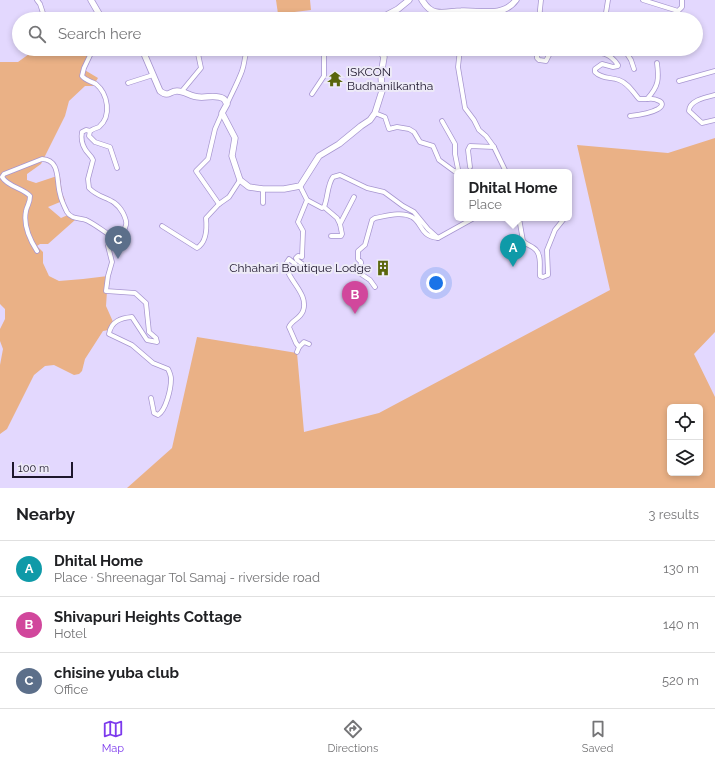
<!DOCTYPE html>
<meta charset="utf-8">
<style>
:root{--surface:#fff;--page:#f2f2f2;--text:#202124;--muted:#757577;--line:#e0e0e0;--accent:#7c3aed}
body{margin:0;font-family:Raleway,sans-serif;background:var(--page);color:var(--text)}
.controls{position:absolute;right:12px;bottom:12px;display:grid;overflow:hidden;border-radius:6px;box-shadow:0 2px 6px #0003}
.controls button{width:36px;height:36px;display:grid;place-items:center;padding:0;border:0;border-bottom:1px solid var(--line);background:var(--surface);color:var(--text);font:20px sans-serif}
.scale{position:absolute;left:12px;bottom:10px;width:61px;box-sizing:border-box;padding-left:4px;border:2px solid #1e172d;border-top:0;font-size:11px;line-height:14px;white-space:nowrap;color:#1e172d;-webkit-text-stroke:3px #edeaf7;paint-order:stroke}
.you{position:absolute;left:436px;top:283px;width:14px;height:14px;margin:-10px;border:3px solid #fff;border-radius:50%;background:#1a73e8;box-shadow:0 0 0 6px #1a73e833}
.badge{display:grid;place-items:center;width:26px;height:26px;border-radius:50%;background:var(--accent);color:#fff;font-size:13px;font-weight:700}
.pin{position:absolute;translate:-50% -33px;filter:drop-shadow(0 1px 2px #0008)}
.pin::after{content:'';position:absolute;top:21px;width:14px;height:12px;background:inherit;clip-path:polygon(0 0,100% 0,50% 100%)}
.popup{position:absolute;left:454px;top:169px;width:118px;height:52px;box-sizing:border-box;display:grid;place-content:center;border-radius:6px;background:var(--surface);filter:drop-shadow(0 1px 3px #0005);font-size:13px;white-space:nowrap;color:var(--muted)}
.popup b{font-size:15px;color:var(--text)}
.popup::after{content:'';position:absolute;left:50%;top:100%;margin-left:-8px;border:8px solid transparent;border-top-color:var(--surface)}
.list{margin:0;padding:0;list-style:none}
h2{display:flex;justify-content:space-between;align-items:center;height:52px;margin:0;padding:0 16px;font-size:17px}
h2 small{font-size:13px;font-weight:400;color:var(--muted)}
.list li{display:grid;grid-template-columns:26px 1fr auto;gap:12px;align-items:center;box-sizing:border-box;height:56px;padding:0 16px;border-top:1px solid var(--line)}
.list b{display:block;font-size:15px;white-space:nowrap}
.list p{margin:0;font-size:13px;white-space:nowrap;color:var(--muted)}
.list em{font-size:13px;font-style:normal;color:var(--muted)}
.icon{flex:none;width:22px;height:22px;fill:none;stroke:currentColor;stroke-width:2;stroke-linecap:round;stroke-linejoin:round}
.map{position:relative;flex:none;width:715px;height:488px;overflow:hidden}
.search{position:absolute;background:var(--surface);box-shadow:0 2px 6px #0003;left:12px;right:12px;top:12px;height:44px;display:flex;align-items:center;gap:10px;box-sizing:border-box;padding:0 14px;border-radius:22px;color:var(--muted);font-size:15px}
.sheet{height:220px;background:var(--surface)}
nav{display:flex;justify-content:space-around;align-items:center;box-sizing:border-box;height:56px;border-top:1px solid var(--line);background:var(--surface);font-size:11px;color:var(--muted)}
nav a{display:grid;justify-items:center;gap:2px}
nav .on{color:var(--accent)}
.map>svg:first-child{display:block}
.green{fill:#eab186;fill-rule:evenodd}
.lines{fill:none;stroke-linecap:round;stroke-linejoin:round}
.street-casing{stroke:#a796d0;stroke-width:5.5}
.secondary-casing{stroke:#a796d0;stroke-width:7}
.street{stroke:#fff;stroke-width:4}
.secondary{stroke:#fff;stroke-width:5.5}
.labels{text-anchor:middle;stroke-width:4;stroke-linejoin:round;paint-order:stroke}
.poi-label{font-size:12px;fill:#1e172d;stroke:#edeaf7;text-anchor:start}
</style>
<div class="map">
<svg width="715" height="488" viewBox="0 0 715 488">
<rect width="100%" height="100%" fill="#e3d8fe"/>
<g class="green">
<path d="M276,0H310L311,10L278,14Z"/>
<path d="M36,49H90L83,69L98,78L93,86H85L69,101L65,116L41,164L27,174V180L36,183L54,177H60L62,193L65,200L48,207L61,218L70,214L74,216L75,220L48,244H40L37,246L43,252V263L49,276L59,281L83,279L108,276L106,306L114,324L109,330L103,331L85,359L82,371L79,374L74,375L54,365L45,366L34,375L7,429L0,434V365L3,349L0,341V329L5,319V309L0,304V62H18Z"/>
<path d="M715,138V332L694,354L715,397V488H127L172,448L197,337L297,353L304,432L379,413L610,290L577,145L668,153ZM670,407H700V473H670Z"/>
</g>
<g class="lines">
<defs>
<g id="street">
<path d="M37,0L40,4L45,19"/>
<path d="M643,0L678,11L682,7V0"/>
<path d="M464,19L466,11"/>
<path d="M471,19L473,12"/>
<path d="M534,19L540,13"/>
<path d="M539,19L541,0"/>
<path d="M605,19L608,0"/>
<path d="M93,49L84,68L82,76C86,81 91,81 96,84C108,94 112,116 99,127C96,128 93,129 90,131L89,136L95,142L110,147L117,168"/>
<path d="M460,49L458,67L465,108L474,120L479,130L486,136L494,147L506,172"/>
<path d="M537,49V58L539,60L546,61L552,49"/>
<path d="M572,49L573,51C589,58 604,44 618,65V66L613,67L602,64L595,69V72C602,79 610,77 619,80C628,83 633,92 639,99H647C659,86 659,79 657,63"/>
<path d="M624,49L631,60L634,69"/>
<path d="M524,50L525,49"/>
<path d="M679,81L715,71"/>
<path d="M128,83L153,75"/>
<path d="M182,91L201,68L197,49"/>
<path d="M312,94L324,76V49"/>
<path d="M715,95C707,97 689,100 689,111L702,123L715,120"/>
<path d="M227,104C232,93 238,82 242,71C245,63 244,56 248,49"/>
<path d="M375,113L385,117L389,129L397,127L409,129L414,132L420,142L433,146L439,160L454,171L457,172L458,169L455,154V144L442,121"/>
<path d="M630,116C639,115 651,113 658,109C669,102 654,98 648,99"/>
<path d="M90,131L86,130L82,132C81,137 82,144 85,149C87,153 91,155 93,160L88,179L89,188C100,200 114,196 123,213C125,217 127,221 126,225C125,232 119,235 113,237"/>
<path d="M470,167L468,150L470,146L494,147"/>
<path d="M300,186L307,200L322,208L324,207C328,198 327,185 333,177L340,175L367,188L384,192L403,206L414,212L428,229L438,238C419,236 423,223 412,217C402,211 386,216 375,218L372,220L365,245L358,251V259L361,262V274L370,280L375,287"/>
<path d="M263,203V189"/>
<path d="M219,204L196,171L208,159L215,129L222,113"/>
<path d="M324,207L337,218L340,224L354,197"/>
<path d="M519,218L523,241C526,245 533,246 536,250C542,256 539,268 540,276L543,277L548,275V273L547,250L555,230L563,220"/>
<path d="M162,226L197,248C207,242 207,228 206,218L219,204L229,197L240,180"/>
<path d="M331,236H341L342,234L340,224"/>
<path d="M438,238L474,218"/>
<path d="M37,251C30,240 23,225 26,211C27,205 30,204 30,196C23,188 8,187 2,177L4,174L42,159C61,160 56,181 60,194C61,200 64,206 67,212C71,219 79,218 86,220C95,224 104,232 113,237L110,241L108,246L112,262L108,276L106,291L135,293L146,303L149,332L156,338L157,342L147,340L132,317C121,318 111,321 109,334L132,345L153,363L168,369C170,373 171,375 171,379C171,389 166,410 158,415L154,413L151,398"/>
<path d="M299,347L304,342L309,344"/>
<path d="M297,352L299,347L296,343L289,327C292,320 300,319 303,311C308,297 295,286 289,274C287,271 287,266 287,262L289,259L294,263L301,270L304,271L306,269L305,266L297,260L296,258L298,256L302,257L303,231L298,222L307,200"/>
</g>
<g id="secondary">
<path d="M91,0L102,19"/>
<path d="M422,0C425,5 430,11 436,12C444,14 453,11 461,11C479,10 503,18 516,0"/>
<path d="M379,19L398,9L409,0"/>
<path d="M142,49L160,91C169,98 169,91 177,91C185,91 191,97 199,97C207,98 216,94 224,99L227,104L222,113L235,138L232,156L240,180L249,187L263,189H284L300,186L319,156L339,144L361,126L370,120L375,113L382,91L381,75L384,57L379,49"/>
</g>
</defs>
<use href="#street" class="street-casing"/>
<use href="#secondary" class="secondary-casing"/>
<use href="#street" class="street"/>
<use href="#secondary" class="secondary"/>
</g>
<defs>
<symbol id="temple-bare" viewBox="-9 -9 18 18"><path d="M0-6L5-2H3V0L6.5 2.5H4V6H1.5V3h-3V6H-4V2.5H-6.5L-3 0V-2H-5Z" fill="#5a660b" stroke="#edeaf7" stroke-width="2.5" paint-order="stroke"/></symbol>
<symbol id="building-bare" viewBox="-9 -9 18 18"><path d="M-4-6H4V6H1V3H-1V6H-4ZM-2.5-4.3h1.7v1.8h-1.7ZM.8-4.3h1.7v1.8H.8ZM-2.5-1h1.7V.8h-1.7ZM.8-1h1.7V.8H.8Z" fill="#5a660b" stroke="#edeaf7" stroke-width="2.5" paint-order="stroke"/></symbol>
</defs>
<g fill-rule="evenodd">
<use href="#temple-bare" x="324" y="68" width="22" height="22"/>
<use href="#building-bare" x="372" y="257" width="22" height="22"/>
</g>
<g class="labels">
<g class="poi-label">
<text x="347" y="76">ISKCON<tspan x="347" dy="14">Budhanilkantha</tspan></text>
<text x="371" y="272" text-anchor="end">Chhahari Boutique Lodge</text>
</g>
</g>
</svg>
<div class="controls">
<button><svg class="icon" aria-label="locate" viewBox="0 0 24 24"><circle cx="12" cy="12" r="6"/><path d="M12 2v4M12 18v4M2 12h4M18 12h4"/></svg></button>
<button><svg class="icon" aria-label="layers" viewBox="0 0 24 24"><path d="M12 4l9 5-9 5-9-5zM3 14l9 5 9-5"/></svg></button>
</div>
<div class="scale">100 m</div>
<div class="you"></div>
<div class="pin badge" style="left:513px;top:267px;background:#0f9aa8">A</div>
<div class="popup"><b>Dhital Home</b>Place</div>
<div class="pin badge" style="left:355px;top:314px;background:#d1479c">B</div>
<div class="pin badge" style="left:118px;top:259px;background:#5c6f8a">C</div>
<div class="search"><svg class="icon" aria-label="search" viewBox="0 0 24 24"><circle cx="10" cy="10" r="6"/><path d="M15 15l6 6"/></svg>Search here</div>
</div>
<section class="sheet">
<h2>Nearby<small>3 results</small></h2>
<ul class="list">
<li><span class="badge" style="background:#0f9aa8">A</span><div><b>Dhital Home</b><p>Place · Shreenagar Tol Samaj - riverside road</p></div><em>130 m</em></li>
<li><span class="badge" style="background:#d1479c">B</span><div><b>Shivapuri Heights Cottage</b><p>Hotel</p></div><em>140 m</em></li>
<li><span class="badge" style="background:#5c6f8a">C</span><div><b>chisine yuba club</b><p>Office</p></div><em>520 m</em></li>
</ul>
</section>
<nav>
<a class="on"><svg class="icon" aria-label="map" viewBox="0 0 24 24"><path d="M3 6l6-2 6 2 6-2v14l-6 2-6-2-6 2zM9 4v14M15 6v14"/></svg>Map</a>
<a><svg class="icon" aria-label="directions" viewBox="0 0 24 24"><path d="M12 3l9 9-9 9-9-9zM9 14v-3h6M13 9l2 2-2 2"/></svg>Directions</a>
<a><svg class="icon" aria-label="saved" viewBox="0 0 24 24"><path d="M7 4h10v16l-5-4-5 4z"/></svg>Saved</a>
</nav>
